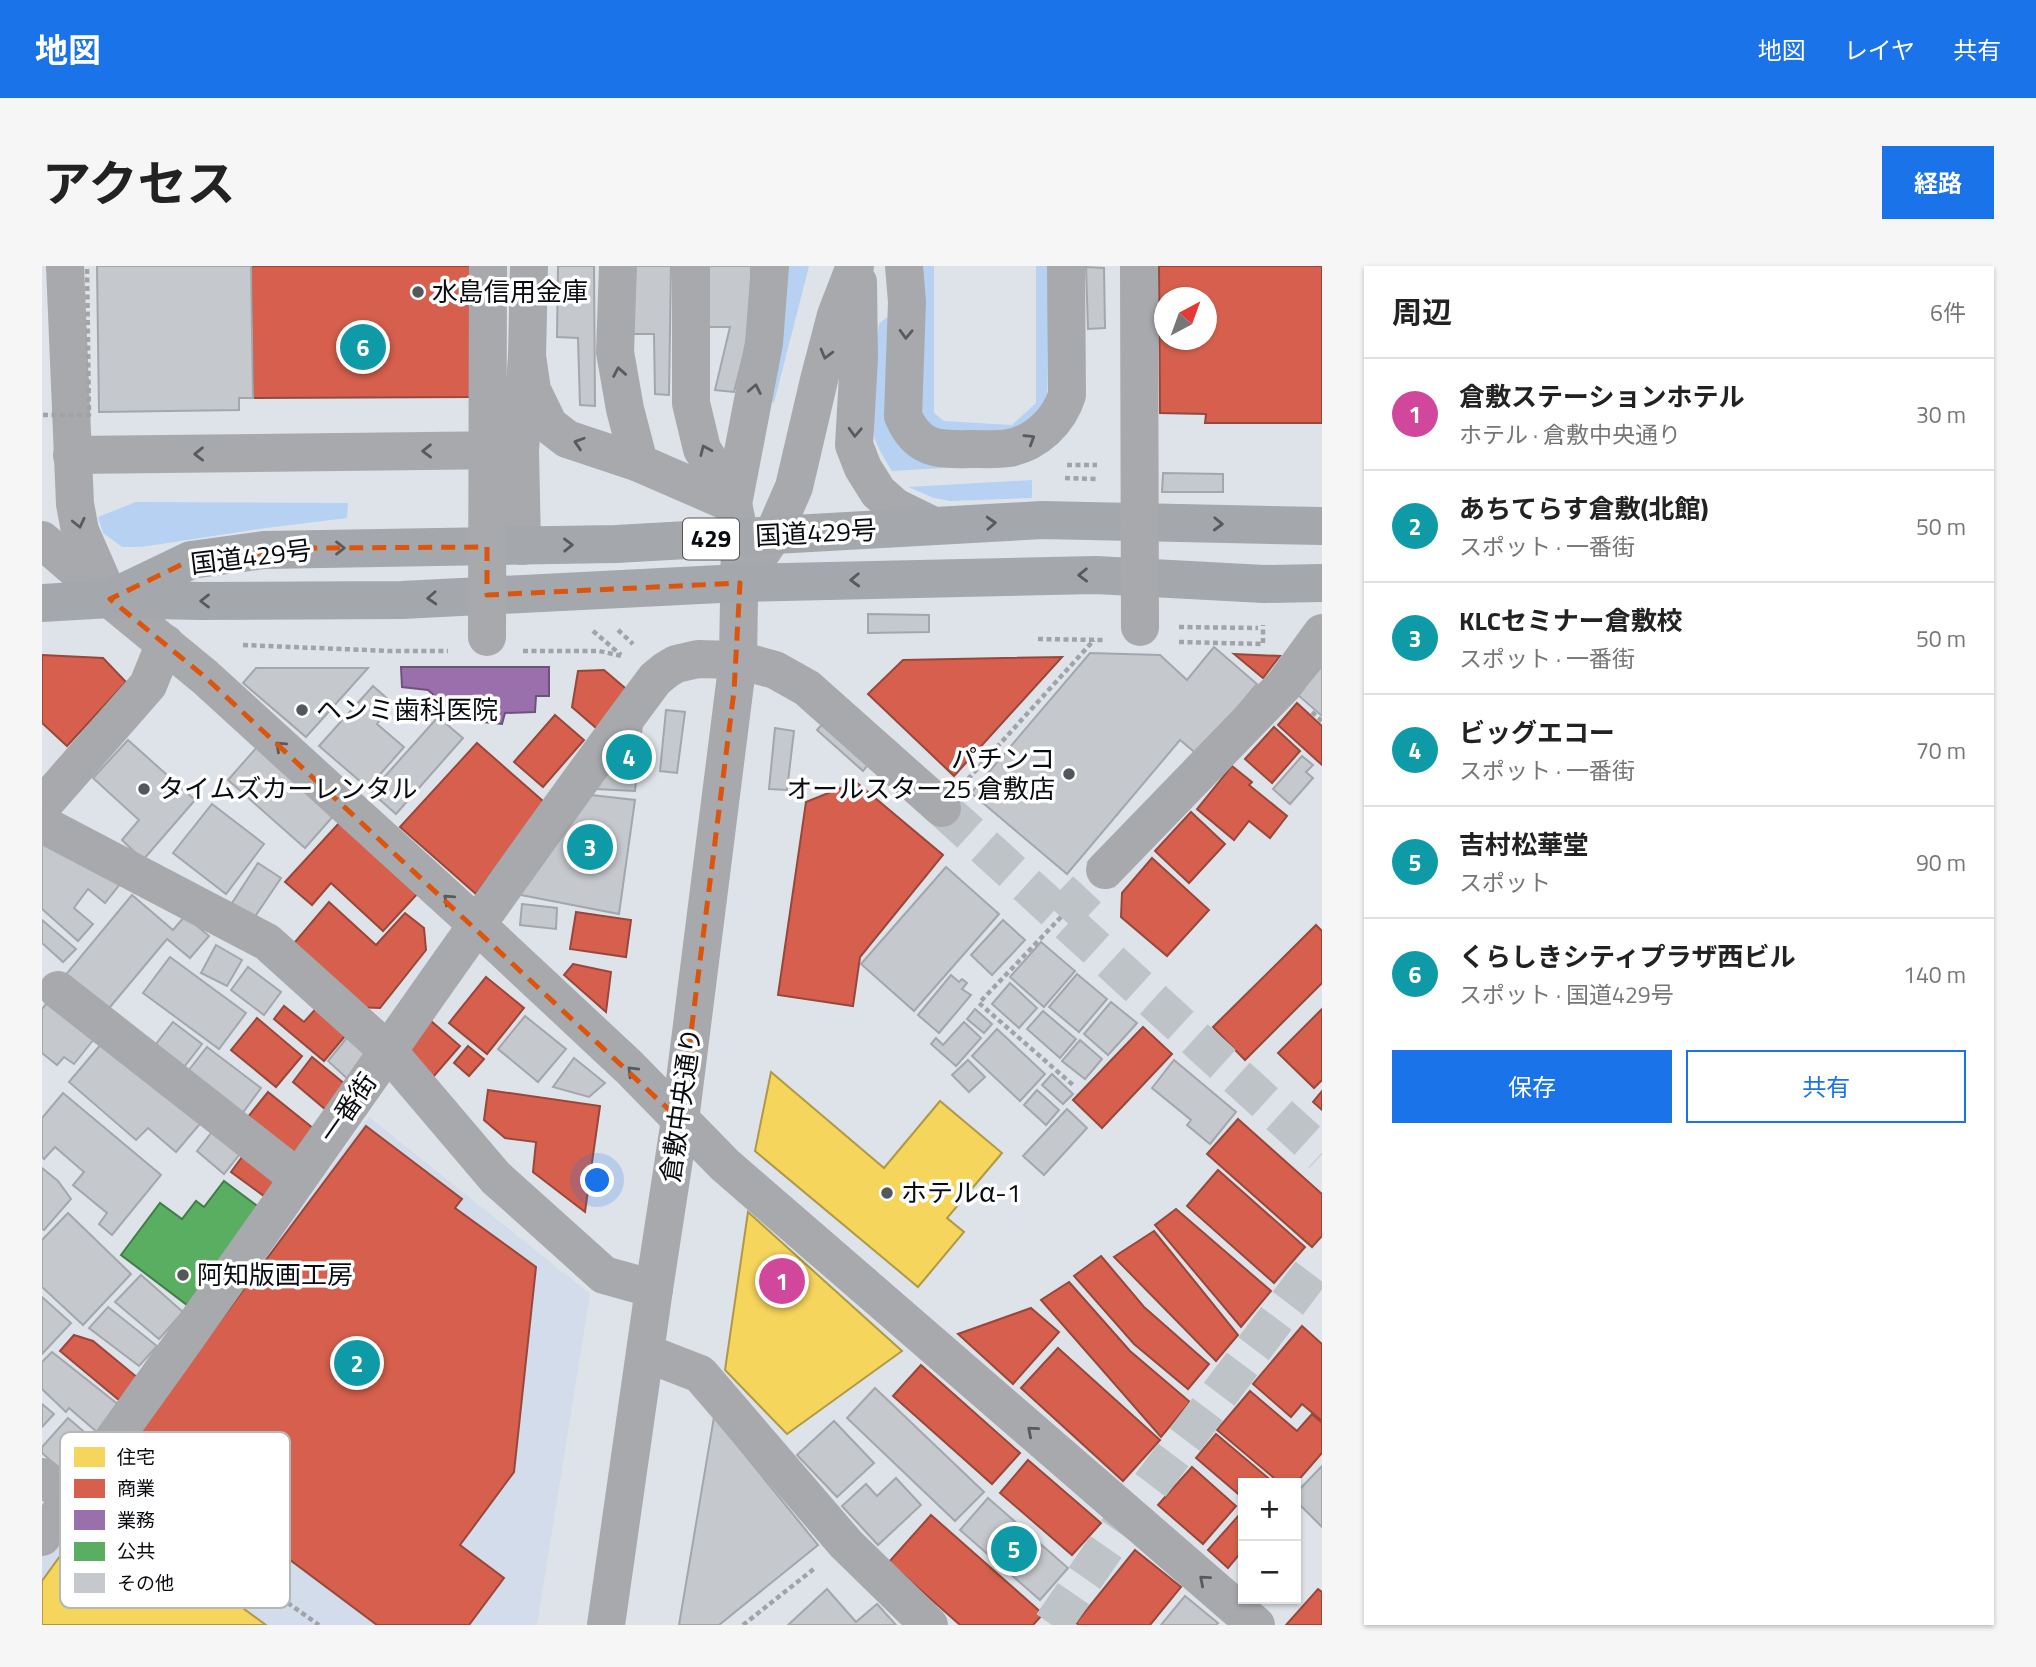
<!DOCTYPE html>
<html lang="ja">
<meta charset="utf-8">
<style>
:root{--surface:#fff;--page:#f6f6f6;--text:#222;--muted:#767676;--line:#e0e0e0;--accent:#1a73e8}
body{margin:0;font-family:"Titillium Web","Noto Sans JP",sans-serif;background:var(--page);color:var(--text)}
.controls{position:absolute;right:21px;bottom:21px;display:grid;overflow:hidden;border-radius:0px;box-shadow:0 2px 5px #0004}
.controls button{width:63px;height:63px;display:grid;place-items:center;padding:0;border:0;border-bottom:2px solid var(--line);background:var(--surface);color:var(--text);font:35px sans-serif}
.compass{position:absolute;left:1112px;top:21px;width:63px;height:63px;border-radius:50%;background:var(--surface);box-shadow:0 2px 5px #0004;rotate:41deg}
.you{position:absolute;left:556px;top:915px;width:24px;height:24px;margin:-18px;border:5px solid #fff;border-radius:50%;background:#1a73e8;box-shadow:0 0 0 10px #1a73e833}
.badge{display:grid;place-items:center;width:46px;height:46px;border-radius:50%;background:var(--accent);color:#fff;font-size:23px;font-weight:700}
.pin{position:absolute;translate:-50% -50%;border:4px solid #fff;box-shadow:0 2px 7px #0006}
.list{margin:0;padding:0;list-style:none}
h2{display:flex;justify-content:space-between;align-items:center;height:91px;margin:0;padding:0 28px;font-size:30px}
h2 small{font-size:23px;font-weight:400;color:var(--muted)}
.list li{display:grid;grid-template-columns:46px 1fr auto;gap:21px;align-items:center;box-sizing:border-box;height:112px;padding:0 28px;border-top:2px solid var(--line)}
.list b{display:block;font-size:26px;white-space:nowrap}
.list p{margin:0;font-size:23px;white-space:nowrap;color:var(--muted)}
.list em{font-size:23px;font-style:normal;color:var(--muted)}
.actions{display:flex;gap:14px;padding:21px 28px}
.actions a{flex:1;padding:16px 0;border:2px solid var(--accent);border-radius:0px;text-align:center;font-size:24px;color:var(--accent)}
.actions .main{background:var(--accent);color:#fff}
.map{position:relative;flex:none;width:1280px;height:1359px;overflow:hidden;border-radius:0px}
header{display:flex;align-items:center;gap:42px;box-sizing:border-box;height:98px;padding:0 35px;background:var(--accent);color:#fff}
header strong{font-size:33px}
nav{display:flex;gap:38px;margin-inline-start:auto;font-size:24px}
.intro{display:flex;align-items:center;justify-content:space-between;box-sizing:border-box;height:168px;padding:0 42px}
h1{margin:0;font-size:49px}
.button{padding:18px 32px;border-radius:0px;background:var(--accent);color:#fff;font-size:24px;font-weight:700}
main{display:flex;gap:42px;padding:0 42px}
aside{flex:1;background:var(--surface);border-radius:0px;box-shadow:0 2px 5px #0004}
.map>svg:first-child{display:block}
.built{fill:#d2dcea}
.green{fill:#b7d1f3}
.homes{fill:#f6d55c;stroke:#af9945;stroke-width:2}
.shops{fill:#d6604d;stroke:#98473b;stroke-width:2;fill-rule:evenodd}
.offices{fill:#9970ab;stroke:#6e527c;stroke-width:2}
.public{fill:#5aae61;stroke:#427d49;stroke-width:2}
.building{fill:#c5c9ce;stroke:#a3a7ac;stroke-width:2}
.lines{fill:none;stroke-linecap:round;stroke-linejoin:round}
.minor-tunnel{stroke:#bec3c8;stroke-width:38;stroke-dasharray:38 19;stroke-linecap:butt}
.path{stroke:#a1a3a6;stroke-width:4.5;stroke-dasharray:5 3.5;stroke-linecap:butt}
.minor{stroke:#a7a9ad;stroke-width:38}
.highway{stroke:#a4a8ad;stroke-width:38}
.path-bridge{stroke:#a1a3a6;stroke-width:4.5;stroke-dasharray:5 3.5;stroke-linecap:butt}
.minor-bridge{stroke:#a7a9ad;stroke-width:38}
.oneway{stroke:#585a5e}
.oneway2{stroke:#565a5e}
.marked{fill:none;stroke:#dd550c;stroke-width:5;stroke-dasharray:14 9;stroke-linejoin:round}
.poi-dot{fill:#54575c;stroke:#fff;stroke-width:2.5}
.labels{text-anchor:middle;stroke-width:7;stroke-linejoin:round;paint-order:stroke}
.shield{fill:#fff;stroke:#535558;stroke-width:2}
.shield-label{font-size:24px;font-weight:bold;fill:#090c10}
.poi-label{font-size:26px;fill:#090c10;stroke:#fff;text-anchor:start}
.street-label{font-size:26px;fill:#090c10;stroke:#fff}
.key{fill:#fff;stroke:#b5b6b7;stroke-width:2}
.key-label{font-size:19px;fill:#090c10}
</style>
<header>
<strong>地図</strong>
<nav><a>地図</a><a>レイヤ</a><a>共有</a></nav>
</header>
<div class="intro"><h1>アクセス</h1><a class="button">経路</a></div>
<main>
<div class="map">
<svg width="1280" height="1359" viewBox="0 0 1280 1359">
<rect width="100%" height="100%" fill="#dee3e9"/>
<path class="built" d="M327,851L548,1028L495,1359H0V1290Z"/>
<g class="green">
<path d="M744,0H767L732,137L727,135Z"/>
<path d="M878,0H892V147L902,155L970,159L994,137V0H1007L1005,143L971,171L888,163L880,154Z"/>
<path d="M845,51L849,60L865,182L902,202L850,205C841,191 832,176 829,159C825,134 834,86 837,58Z"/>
<path d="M990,214V232L908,235L892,232L866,221Z"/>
<path d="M94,236L306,237L305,252L224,262L99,281H80L61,267L56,251Z"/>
</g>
<g class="homes">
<path d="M729,806L842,902L898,835L960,887L905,952L922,966L876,1021L713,885Z"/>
<path d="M706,946L860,1085L745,1168L683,1104Z"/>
<path d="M57,1236L224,1359H0V1315Z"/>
</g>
<g class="shops">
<path d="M209,0H433L432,131L211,132Z"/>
<path d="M1117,0H1280V157H1163L1164,148L1118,147ZM1122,32H1164V74H1122Z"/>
<path d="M1192,388L1238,390L1221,412Z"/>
<path d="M0,389L61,392L84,416L25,480L0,457Z"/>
<path d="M1020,391L912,510L826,428L861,394Z"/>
<path d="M562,404L590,428L561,468L530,441L536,405Z"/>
<path d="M1255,437L1280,460V499L1236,459Z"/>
<path d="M513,449L542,474L501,521L472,496Z"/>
<path d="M1232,461L1258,485L1230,517L1203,493Z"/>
<path d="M435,477L502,536L434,628L358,561Z"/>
<path d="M1190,500L1210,516L1207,519L1245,550L1228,572L1207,555L1192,574L1155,543Z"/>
<path d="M814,516L901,589L818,691L811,740L736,729L764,536Z"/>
<path d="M1149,546L1183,578L1147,617L1113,585Z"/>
<path d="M299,555L377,626L341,665L289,617L270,639L243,616Z"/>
<path d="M1110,592L1167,644L1125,690L1079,651L1080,627Z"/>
<path d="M287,636L334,679L363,647L382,662L384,684L338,742L310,741L248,682Z"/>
<path d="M534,646L589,654L584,691L528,683Z"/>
<path d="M1274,659L1280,665V717L1203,794L1171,761Z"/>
<path d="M531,698L569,706L564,746L522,709Z"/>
<path d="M444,711L482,742L445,788L407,757Z"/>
<path d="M278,738L308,764L282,795L232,753L242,740L262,756Z"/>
<path d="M1280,743V814L1272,822L1236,787Z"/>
<path d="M215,752L260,790L234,821L189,784Z"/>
<path d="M389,755L418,780L391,811L363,786Z"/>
<path d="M1101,761L1130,788L1060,862L1031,834Z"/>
<path d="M426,780L442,793L427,810L412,797Z"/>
<path d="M270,791L310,824L290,849L251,816Z"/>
<path d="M446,824L558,840L543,946L491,906L494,876L463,872L442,854Z"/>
<path d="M1280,825V844L1271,836Z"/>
<path d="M226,826L272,863L248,893L201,857Z"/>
<path d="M1196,853L1280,928V970L1270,981L1165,888Z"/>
<path d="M324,860L420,933L413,942L494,1001L472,1206L418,1279L462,1312L427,1359H335L148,1219L134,1237L75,1193Z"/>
<path d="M206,883L247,913L230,936L189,906Z"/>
<path d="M1176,904L1263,981L1232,1017L1145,940Z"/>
<path d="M1134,943L1229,1025L1199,1061L1113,959Z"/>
<path d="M1112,965L1196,1069L1174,1095L1072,991Z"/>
<path d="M1059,990L1102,1041L1167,1098L1146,1123L1092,1078L1032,1010Z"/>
<path d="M1027,1016L1088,1085L1148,1136L1119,1171L999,1034Z"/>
<path d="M989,1042L1017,1066L971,1118L916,1068Z"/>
<path d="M1260,1060L1280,1078V1155L1260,1138L1249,1151L1211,1118Z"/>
<path d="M32,1069L51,1075L96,1112L77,1134L18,1085Z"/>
<path d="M1016,1082L1118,1174L1081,1215L979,1122Z"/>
<path d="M879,1099L978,1187L950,1218L851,1130Z"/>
<path d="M1208,1125L1255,1165L1270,1148L1280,1157V1187L1254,1217H1238L1175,1164Z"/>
<path d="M1174,1168L1232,1217H1201V1232L1154,1192Z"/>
<path d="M986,1194L1059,1257L1030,1289L958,1227Z"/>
<path d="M1150,1201L1194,1240L1161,1278L1116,1239Z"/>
<path d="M1198,1248L1201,1250V1284L1186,1302L1166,1284Z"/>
<path d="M889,1249L1001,1348L991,1359H918L847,1296Z"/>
<path d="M1093,1284L1139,1321L1108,1359H1037L1034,1357Z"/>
<path d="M1276,1323L1280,1326V1359H1244Z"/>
</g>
<path class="offices" d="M359,401H507V430H494L493,446L463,447L460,458L420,454L386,424L360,421Z"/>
<path class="public" d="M182,915L218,942L145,1039L79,989L118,937L140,953L154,935L162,941Z"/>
<g class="building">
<path d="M55,0H209L211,132H197V144L57,146Z"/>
<path d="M516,0H552L553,140L538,139L536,72L515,71Z"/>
<path d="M591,0H629L627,129L613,128L612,68H591Z"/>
<path d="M666,0H709V60L692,126L673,124L688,61H664Z"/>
<path d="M1044,1L1062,2L1063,62L1046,63Z"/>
<path d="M1121,207L1181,208V226H1120Z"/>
<path d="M826,348L887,349V366L826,367Z"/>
<path d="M1172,381L1215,418L1156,489L1138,474L1025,608L929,527L1048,387L1118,389L1145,414Z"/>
<path d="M1280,400V450L1256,429Z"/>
<path d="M214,402H326L264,471L201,417Z"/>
<path d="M331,420L349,436L335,458L362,481L326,522L277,480Z"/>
<path d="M624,444L643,446L635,507L618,505Z"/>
<path d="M396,451L421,472L354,548L329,526Z"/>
<path d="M787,451L832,491L821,505L775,464Z"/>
<path d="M600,458L593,525L554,523Z"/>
<path d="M733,462L752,465L745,524L727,523Z"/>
<path d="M86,474L153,534L101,594L80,574L97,554L51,512Z"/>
<path d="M216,480L293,548L263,582L186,514Z"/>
<path d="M1260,490L1271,499L1264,506L1271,512L1248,538L1231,523Z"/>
<path d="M549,529L593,534L577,648L474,628Z"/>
<path d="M170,538L222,578L184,628L131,587Z"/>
<path d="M0,573L78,618L63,637L46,623L32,642L51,658L36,675L0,643Z"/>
<path d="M216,597L239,612L212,652L190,637Z"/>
<path d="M904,601L957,648L872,745L819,698Z"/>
<path d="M90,629L131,664L143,650L167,670L148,692L125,673L63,747L21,712Z"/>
<path d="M480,638L515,642L514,663L478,659Z"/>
<path d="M0,654L34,683L21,696L0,677Z"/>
<path d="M961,654L983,674L950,709L929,689Z"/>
<path d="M999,676L1033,705L1002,741L968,711Z"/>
<path d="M174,679L200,694L185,720L159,707Z"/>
<path d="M128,691L204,747L177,783L101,727Z"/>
<path d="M206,701L239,726L222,749L189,724Z"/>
<path d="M1035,708L1065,733L1037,766L1007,741Z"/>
<path d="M909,709L917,716L920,713L925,717L920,723L929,729L897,767L876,749Z"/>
<path d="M968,717L995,742L977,762L950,738Z"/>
<path d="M10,731L56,768L32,798L22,791L15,799L0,787V743Z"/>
<path d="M1069,736L1095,757L1066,789L1042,768Z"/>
<path d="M933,743L950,758L942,767L925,753Z"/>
<path d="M1001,745L1034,773L1018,792L985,763Z"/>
<path d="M483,750L524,783L496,816L456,783Z"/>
<path d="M131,756L160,778L135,810L107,787Z"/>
<path d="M922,756L939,772L914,800L889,778L894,772L901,779Z"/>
<path d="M312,763L335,782L308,815L286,795Z"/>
<path d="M955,763L1003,808L978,835L930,790Z"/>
<path d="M66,770L162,853L134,886L106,862L94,874L27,816Z"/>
<path d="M1038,774L1060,793L1043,813L1020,795Z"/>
<path d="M165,781L219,822L194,856L139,814Z"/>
<path d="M532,792L563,817L547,831L511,821Z"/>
<path d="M926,794L943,811L927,826L910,809Z"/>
<path d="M1132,794L1194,846L1168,878L1145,859L1149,854L1110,822Z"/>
<path d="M1010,808L1031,828L1021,838L1000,819Z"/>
<path d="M995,824L1017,844L1004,859L982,839Z"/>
<path d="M21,827L119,909L70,969L57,958L65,947L31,919L42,906L13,881L2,893L0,891V852Z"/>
<path d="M1025,843L1045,862L1002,909L981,890Z"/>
<path d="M177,857L205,879L182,908L155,885Z"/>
<path d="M0,902L16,915L29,933L2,964L0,963Z"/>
<path d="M26,947L89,1008L41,1059L0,1021V974Z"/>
<path d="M99,1009L141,1046L117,1073L73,1036Z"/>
<path d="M0,1031L29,1057L0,1088Z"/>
<path d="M66,1041L115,1080L97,1100L47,1062Z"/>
<path d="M10,1086L78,1140L55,1166L27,1142L24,1146L0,1123V1096Z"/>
<path d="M833,1122L942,1226L913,1255L805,1152Z"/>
<path d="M0,1138L12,1148L0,1161Z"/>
<path d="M672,1151L776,1279L677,1359H637Z"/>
<path d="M26,1152L54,1176L25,1209L0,1187V1181Z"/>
<path d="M792,1155L832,1197L795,1231L755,1189Z"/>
<path d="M1280,1200V1261L1254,1235V1227Z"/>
<path d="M854,1212L879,1239L836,1279L800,1240L824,1218L835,1230Z"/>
<path d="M946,1232L1026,1302L998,1334L918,1264Z"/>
<path d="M785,1323L814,1356L835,1338L854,1359H746Z"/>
<path d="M1143,1330L1176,1357L1174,1359H1119Z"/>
</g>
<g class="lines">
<g class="minor-tunnel">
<path d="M900,542L1280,888"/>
<path d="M1019,651L1063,604"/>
<path d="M1010,1359L1086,1249L1280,992"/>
</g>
<g class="path">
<path d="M1025,199H1055"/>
<path d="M1137,361L1216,362"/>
<path d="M576,364L591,378"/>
<path d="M551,365L579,389"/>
<path d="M996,373L1061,374"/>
<path d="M1137,376L1221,378V359"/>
<path d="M201,379L348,385H406"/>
<path d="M481,385H557L580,390"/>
<path d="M1270,446L1280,455"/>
<path d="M926,513L1052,374"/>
<path d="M1019,651L937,737L1031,819"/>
<path d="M86,1224L277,1359"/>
<path d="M701,1359L773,1302"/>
</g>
<g class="minor">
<path d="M23,0L33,238L38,265L63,322"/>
<path d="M576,0L573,86L583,143L597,197"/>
<path d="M862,0L865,36L861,150C875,183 895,184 928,183C941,183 954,184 967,182C994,177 1017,155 1025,129L1024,0"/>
<path d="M816,16L817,92L812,179L821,202L836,226L853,241L892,260"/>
<path d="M485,90L490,124L507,159L525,173L597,197L691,238L722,77L728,0"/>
<path d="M30,189L478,184"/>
<path d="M0,274L68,333L163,411L434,658L587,801L683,899L1214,1359"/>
<path d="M480,280L478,184L485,90L487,0"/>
<path d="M713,296L731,269L752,221L777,114L794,49L813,0"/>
<path d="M0,540L106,419L123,377"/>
<path d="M0,558L225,676L346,785L454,912L562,1009L612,1023"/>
<path d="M1063,604L1242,419L1280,367"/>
<path d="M16,724L256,912"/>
<path d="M604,1087L658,1108L804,1278L887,1359"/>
<path d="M0,1211L28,1232"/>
<path d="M0,1271C209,988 403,695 613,413L624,404L634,398L656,393L696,394L733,404L765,422L900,542"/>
<path d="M564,1359L612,1023L638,854L696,394L698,271L691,238L686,225L660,183L649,137V0"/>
</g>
<g class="highway">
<path d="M76,329L149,294L222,284L574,278L1000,254L1280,260"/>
<path d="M0,337L68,333L158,335L360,334L698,317L1054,309L1222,318L1280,317"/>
</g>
<g class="path-bridge">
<path d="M1,149H47L45,0"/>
<path d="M1023,212L1057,213"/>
</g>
<g class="minor-bridge">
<path d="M1097,0L1098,361"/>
<path d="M445,371L446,0"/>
</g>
</g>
<defs><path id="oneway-chevron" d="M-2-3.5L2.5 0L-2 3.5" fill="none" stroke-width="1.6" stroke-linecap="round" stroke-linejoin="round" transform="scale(1.75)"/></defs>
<g class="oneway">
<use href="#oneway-chevron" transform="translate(864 68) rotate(92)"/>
<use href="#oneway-chevron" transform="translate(784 88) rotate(105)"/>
<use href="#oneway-chevron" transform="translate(577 106) rotate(-100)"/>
<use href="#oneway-chevron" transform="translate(713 123) rotate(-79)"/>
<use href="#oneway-chevron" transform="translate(813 166) rotate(93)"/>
<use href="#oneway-chevron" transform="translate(988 173) rotate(-32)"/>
<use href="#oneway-chevron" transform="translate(537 177) rotate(-162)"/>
<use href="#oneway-chevron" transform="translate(663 184) rotate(-114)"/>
<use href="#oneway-chevron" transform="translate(385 185) rotate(179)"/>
<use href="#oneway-chevron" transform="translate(157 188) rotate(179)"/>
<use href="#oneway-chevron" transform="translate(37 257) rotate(77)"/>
<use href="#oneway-chevron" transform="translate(238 480) rotate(-138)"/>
<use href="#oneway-chevron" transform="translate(406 633) rotate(-138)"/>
<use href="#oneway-chevron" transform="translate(590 805) rotate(-135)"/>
<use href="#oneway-chevron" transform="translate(990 1165) rotate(-139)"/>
<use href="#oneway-chevron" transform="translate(1162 1314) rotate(-139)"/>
</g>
<g class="oneway2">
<use href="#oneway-chevron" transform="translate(949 257) rotate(-3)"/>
<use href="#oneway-chevron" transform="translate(1176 258) rotate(2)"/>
<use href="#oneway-chevron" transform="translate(526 279) rotate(-1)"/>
<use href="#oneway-chevron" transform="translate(298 282)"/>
<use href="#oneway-chevron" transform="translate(1041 309) rotate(179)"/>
<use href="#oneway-chevron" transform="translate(813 314) rotate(178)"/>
<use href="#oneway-chevron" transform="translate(390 332) rotate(177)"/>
<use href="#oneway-chevron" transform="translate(163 335) rotate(-180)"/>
</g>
<path class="marked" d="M445,281V329L698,317L692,425L638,854L163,411L68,333L149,294L270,282Z"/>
<g class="poi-dot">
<circle cx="376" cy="26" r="7"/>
<circle cx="260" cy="444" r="7"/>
<circle cx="1027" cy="508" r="7"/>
<circle cx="102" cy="523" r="7"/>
<circle cx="845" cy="927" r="7"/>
<circle cx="141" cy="1009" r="7"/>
</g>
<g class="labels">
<rect class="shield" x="641" y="252.5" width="56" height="41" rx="5"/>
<g class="shield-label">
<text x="669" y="281">429</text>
</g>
<g class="poi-label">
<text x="390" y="35">水島信用金庫</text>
<text x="274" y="453">ヘンミ歯科医院</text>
<text x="1013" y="502" text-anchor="end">パチンコ<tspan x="1013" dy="30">オールスター25 倉敷店</tspan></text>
<text x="116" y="532">タイムズカーレンタル</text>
<text x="859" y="936">ホテルα-1</text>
<text x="155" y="1018">阿知版画工房</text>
</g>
<g class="street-label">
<text transform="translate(774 267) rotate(-3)" y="9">国道429号</text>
<text transform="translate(209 291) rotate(-7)" y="9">国道429号</text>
<text transform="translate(639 839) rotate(-82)" y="9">倉敷中央通り</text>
<text transform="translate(306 842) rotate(-55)" y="9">一番街</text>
</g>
</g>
<rect x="18" y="1166" width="230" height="176" rx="10" class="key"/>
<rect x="32" y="1181" width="31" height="20" fill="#f6d55c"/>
<rect x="32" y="1213" width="31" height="19" fill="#d6604d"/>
<rect x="32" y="1244" width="31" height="20" fill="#9970ab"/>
<rect x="32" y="1276" width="31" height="19" fill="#5aae61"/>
<rect x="32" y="1307" width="31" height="20" fill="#c5c9ce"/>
<g class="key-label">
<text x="75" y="1198">住宅</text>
<text x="75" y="1229">商業</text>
<text x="75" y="1261">業務</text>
<text x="75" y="1292">公共</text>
<text x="75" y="1324">その他</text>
</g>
</svg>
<div class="controls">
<button>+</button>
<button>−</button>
</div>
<svg class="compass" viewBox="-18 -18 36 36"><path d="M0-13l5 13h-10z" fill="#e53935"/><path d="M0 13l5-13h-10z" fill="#767676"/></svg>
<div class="you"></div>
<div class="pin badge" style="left:740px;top:1015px;background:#d1479c">1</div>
<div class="pin badge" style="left:315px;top:1097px;background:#0f9aa8">2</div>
<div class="pin badge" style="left:548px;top:581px;background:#0f9aa8">3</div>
<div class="pin badge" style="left:587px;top:491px;background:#0f9aa8">4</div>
<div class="pin badge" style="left:972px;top:1283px;background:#0f9aa8">5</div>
<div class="pin badge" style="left:321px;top:81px;background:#0f9aa8">6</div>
</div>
<aside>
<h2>周辺<small>6件</small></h2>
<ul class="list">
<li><span class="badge" style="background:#d1479c">1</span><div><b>倉敷ステーションホテル</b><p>ホテル · 倉敷中央通り</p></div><em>30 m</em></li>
<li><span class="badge" style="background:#0f9aa8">2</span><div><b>あちてらす倉敷(北館)</b><p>スポット · 一番街</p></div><em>50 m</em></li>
<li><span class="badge" style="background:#0f9aa8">3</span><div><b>KLCセミナー倉敷校</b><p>スポット · 一番街</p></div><em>50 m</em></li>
<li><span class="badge" style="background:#0f9aa8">4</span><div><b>ビッグエコー</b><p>スポット · 一番街</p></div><em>70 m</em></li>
<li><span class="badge" style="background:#0f9aa8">5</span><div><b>吉村松華堂</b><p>スポット</p></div><em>90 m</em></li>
<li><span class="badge" style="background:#0f9aa8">6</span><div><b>くらしきシティプラザ西ビル</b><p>スポット · 国道429号</p></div><em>140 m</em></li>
</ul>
<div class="actions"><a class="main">保存</a><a>共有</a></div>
</aside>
</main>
